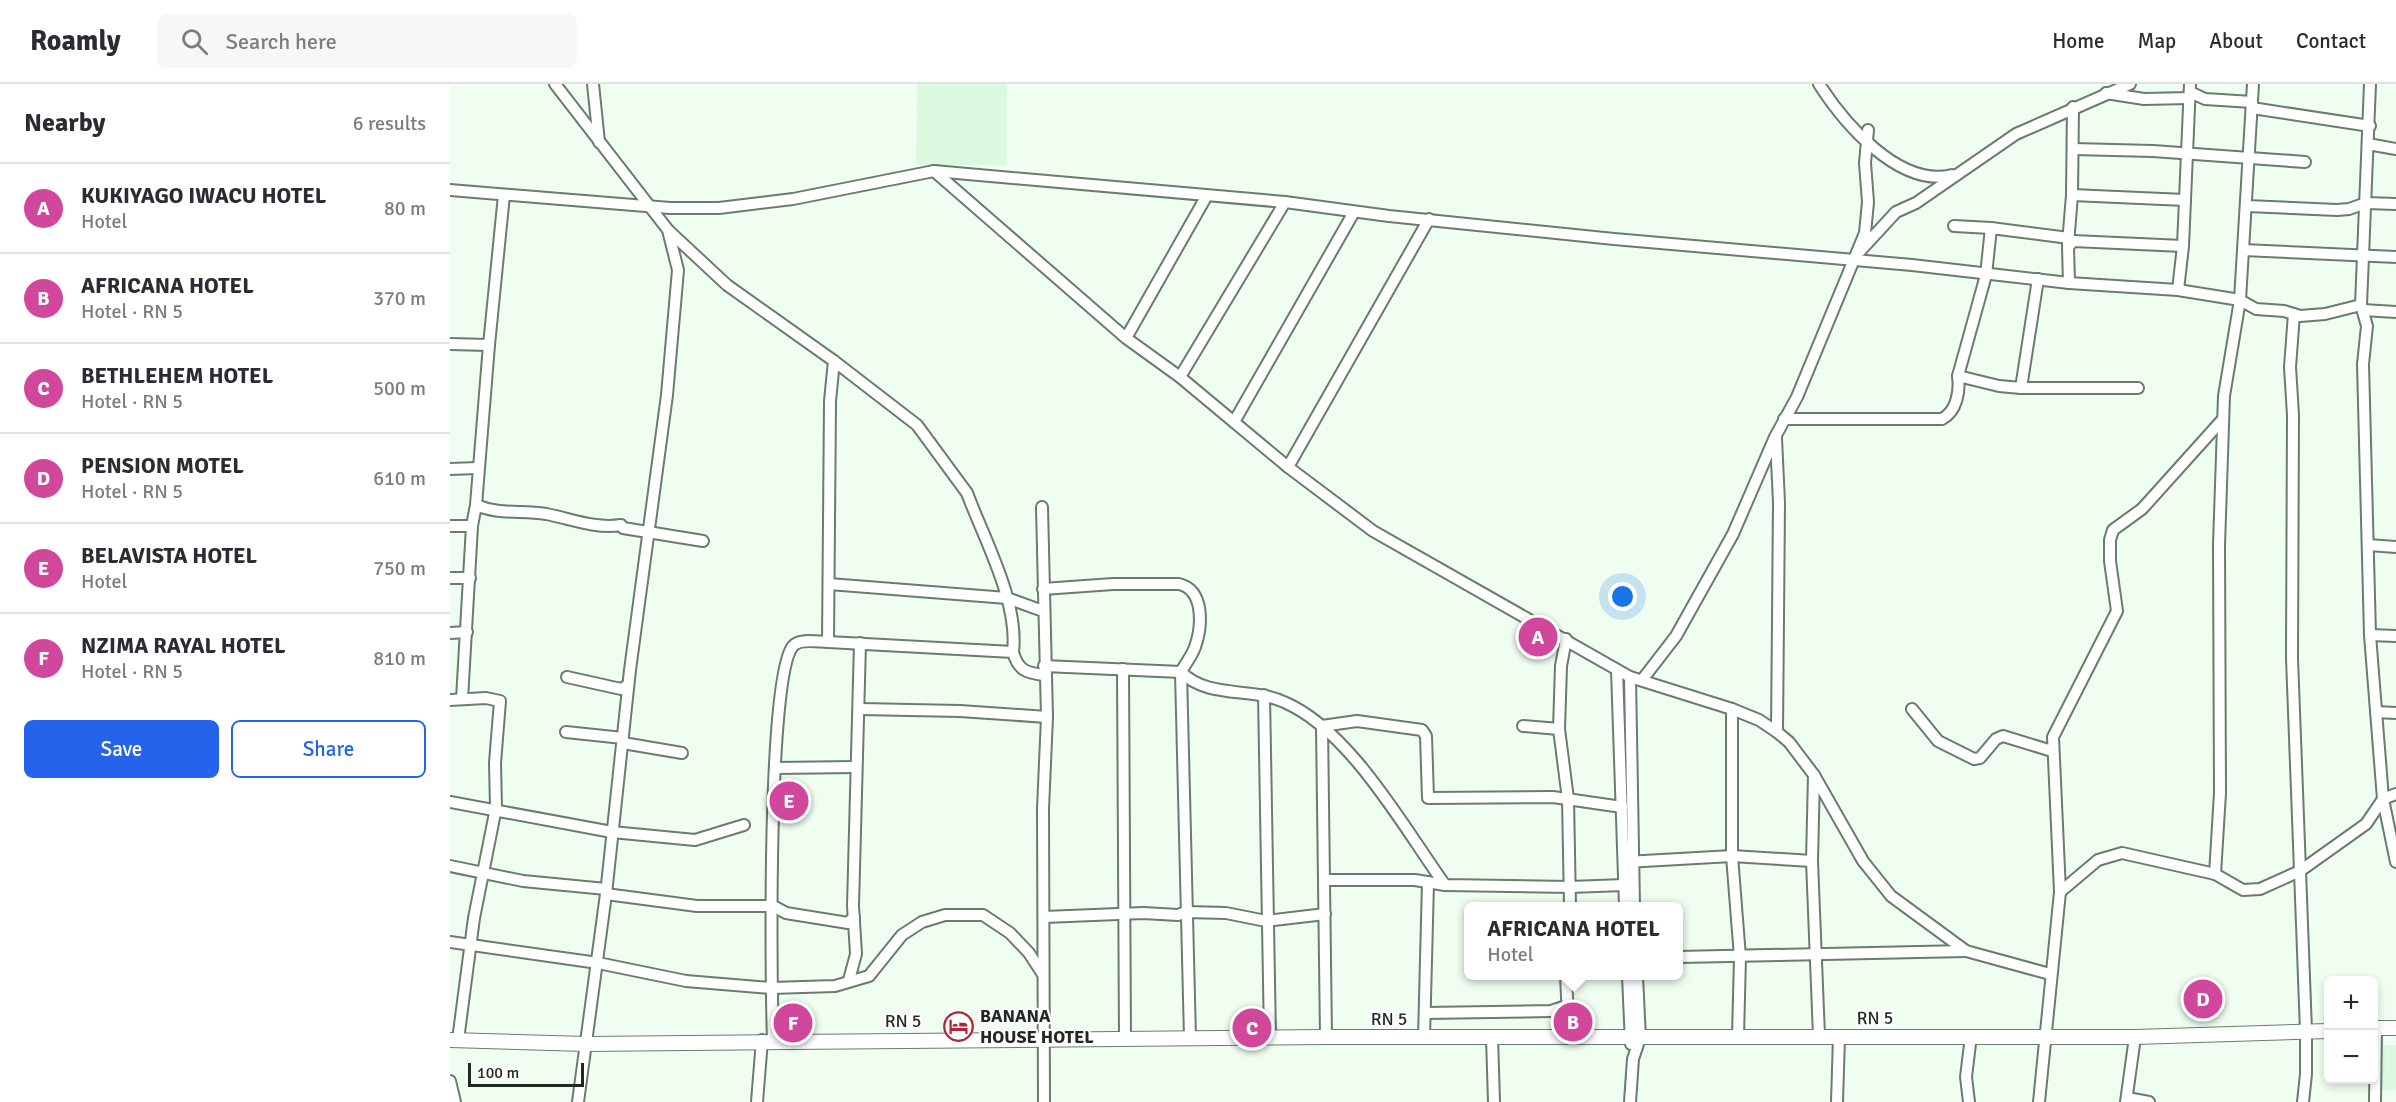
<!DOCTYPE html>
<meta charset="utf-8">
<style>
:root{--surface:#fff;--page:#f7f7f7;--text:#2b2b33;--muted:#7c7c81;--line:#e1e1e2;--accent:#2563eb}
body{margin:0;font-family:Signika,sans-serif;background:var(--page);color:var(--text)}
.controls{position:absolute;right:18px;bottom:18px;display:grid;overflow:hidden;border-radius:9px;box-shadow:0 3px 9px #0003}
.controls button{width:54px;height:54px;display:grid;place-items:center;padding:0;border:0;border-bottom:2px solid var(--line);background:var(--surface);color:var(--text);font:30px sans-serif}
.scale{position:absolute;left:18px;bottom:15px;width:116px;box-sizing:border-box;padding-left:6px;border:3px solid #1f2821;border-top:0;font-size:16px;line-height:21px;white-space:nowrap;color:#1f2821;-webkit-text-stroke:4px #fff;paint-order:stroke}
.you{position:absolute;left:1173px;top:513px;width:21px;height:21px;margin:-15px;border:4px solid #fff;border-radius:50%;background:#1a73e8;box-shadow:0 0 0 9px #1a73e833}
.badge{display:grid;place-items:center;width:39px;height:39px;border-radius:50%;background:var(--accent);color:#fff;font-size:20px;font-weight:700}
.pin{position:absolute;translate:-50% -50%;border:3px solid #fff;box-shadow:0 2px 6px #0006}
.popup{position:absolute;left:1014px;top:818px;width:219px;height:78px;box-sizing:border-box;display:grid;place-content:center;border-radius:9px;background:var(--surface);filter:drop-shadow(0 2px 4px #0005);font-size:20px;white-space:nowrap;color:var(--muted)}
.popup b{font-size:22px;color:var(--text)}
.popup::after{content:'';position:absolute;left:50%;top:100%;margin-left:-12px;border:12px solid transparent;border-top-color:var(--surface)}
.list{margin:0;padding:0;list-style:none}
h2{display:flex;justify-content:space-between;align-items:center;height:78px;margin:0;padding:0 24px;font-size:26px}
h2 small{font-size:20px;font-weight:400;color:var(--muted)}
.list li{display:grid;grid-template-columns:39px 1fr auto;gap:18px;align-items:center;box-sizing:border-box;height:90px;padding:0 24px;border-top:2px solid var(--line)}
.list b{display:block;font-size:22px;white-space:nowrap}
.list p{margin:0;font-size:20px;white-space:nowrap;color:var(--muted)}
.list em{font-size:20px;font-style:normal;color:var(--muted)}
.actions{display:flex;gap:12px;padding:18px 24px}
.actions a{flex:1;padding:14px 0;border:2px solid var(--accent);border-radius:9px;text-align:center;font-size:21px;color:var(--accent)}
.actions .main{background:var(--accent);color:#fff}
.icon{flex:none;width:33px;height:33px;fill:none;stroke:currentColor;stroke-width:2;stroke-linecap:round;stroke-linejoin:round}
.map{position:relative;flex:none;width:1946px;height:1018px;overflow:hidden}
header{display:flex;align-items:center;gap:36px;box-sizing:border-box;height:84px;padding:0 30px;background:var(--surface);border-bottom:2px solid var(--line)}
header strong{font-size:28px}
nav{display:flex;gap:33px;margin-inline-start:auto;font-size:21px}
.search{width:420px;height:54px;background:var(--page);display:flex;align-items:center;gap:15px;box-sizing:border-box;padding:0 21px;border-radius:9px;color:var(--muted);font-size:22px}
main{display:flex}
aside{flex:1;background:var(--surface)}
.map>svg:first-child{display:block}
.built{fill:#dbf9df}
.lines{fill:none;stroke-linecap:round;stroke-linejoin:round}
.minor-casing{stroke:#687d6b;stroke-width:14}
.major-casing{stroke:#687d6b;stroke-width:16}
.minor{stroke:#fff;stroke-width:10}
.major{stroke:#fff;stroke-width:14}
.labels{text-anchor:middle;stroke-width:4.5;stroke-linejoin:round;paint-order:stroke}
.poi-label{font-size:18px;font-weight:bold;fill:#1f2821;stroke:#fff;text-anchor:start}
.street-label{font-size:18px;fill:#1f2821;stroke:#fff}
</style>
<header>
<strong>Roamly</strong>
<div class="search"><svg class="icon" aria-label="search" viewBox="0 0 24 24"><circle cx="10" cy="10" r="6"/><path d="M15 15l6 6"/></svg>Search here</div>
<nav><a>Home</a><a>Map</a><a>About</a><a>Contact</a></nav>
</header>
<main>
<aside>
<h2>Nearby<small>6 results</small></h2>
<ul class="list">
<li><span class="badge" style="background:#d1479c">A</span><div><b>KUKIYAGO IWACU HOTEL</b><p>Hotel</p></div><em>80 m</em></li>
<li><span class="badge" style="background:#d1479c">B</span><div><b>AFRICANA HOTEL</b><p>Hotel · RN 5</p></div><em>370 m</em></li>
<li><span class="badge" style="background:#d1479c">C</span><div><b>BETHLEHEM HOTEL</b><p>Hotel · RN 5</p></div><em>500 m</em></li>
<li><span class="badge" style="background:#d1479c">D</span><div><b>PENSION MOTEL</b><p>Hotel · RN 5</p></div><em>610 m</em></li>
<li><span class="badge" style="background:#d1479c">E</span><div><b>BELAVISTA HOTEL</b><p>Hotel</p></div><em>750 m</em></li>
<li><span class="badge" style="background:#d1479c">F</span><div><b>NZIMA RAYAL HOTEL</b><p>Hotel · RN 5</p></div><em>810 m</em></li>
</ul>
<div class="actions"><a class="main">Save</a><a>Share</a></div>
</aside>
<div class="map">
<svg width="1946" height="1018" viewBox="0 0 1946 1018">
<rect width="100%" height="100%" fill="#f0fef2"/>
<g class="built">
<path d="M467,0H557V81H466Z"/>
<path d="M1929,961H1946V1006L1930,1007Z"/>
</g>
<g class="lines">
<defs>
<g id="minor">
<path d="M105,0L218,146L228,186L217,311L180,586L156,810L128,1018"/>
<path d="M143,0L149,58"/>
<path d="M1369,0C1394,39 1449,104 1502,91"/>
<path d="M1740,8L1755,15L1802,18"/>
<path d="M1656,9L1694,15L1740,14"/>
<path d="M1802,24L1920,42"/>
<path d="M1918,60L1946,65"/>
<path d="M1623,65L1703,67L1855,78"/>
<path d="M484,87L676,254L730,293L838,383L923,447L1180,593L1282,625L1309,636L1327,648L1339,658L1364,691L1413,777L1441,812L1516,867L1600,890"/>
<path d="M0,106L220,124H269L343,115L484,87L835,118L939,132L1164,155L1462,181L1619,199L1728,206L1790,216L1806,225L1834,227L1850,232L1875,230L1911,221"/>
<path d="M1622,111L1735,116"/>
<path d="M1797,122L1887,126L1899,125L1916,119L1946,120"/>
<path d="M1504,142L1541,144"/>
<path d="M219,147L277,201L384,277L380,317L378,558"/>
<path d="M1618,160L1622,111L1623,23"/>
<path d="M1793,166L1946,173"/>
<path d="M1410,167L1446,128L1466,119L1566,50L1680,0"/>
<path d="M1619,199L1618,163L1623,157L1733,162"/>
<path d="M1728,206L1733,162L1740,0"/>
<path d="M1913,226L1946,228"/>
<path d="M1844,230L1840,283L1843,331L1842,574L1856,947V990L1853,1018"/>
<path d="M676,254L756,113"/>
<path d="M0,260L39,261"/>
<path d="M384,277L467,341L517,409C534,455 569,518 563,568"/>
<path d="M1508,292L1549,302L1571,304H1688"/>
<path d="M730,293L835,118"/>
<path d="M1571,304L1588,195"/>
<path d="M1334,335H1492C1507,327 1510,307 1508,292L1536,191L1541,144L1619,154"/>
<path d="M784,338L904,128"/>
<path d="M1326,354L1329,419L1327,648"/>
<path d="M838,383L979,135"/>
<path d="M0,385L28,384"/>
<path d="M26,421C49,431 72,426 96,430C122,435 145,445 171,441L173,444L253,457"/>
<path d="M592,423L597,633L593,725L594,1018"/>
<path d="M0,442H22"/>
<path d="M1918,461L1946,463"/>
<path d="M0,494H20"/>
<path d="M379,500L557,514L593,527"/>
<path d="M593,505L663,500H729C755,506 752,543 745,563C742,572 735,580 731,588L740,954"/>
<path d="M0,549L17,548"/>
<path d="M1920,551L1946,552"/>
<path d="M1116,555L1111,582L1109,645L1118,715L1120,822"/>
<path d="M594,582L731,588C758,615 801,603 834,618C900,646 954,744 995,801"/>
<path d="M673,585L675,954"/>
<path d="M1167,586L1175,822"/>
<path d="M117,593L171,605L178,601"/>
<path d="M1180,593L1184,822"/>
<path d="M1192,596L1226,552L1283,450L1325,353L1347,313L1415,149L1418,118L1415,79L1418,46"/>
<path d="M814,611L820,954"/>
<path d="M12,615L22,442L26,421L39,261L54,111"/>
<path d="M0,616L36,614L50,617L45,679L46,724L24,834L8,956"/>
<path d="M410,625L510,627L597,633"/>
<path d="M1282,625V772L1290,873L1288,953"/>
<path d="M1462,625L1488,657L1524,675L1530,674L1546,655L1553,652L1602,667"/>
<path d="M1926,628L1946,629"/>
<path d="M1073,642L1109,645"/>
<path d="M116,648L173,654"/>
<path d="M173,659L232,669"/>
<path d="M325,684L405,683"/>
<path d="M1364,691L1362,777L1369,952"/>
<path d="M1946,710L1933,715L1946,778"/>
<path d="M0,718L162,748L245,756L294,741"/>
<path d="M1176,778L1282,772L1362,777"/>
<path d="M0,782L73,797L156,805"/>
<path d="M1765,790L1770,709L1769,461L1774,312L1790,216L1803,0"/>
<path d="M875,796H965L995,801L1120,803L1174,801"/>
<path d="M1610,808L1648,776L1672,769L1765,790L1793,806L1810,805L1850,787L1916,740L1933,715L1920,551L1913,280L1917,242L1911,221L1920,0"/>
<path d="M156,810L247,822H323L336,829L398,839L404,833"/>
<path d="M594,833L693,829L728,831L736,828L776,829L816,837L875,830"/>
<path d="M0,858L148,879L236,897L321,904L385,902L419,892L452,851L472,838L495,831H533L560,849L579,869L592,889"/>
<path d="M1228,873L1516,867"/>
<path d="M1116,892L1119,954"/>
<path d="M1178,892L1181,960"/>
<path d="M399,896L406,870L403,822L410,559"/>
<path d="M975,929L1101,927L1116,922"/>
<path d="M876,953L872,642L907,637L972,646L976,652L978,714L1103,713L1172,723"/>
<path d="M1042,953L1044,1018"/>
<path d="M974,954L978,798"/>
<path d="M323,956C321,900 317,592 343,562C350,554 368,558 378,558L563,568C568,586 576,589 594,591"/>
<path d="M0,997L5,1018"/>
<path d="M1677,1014L1699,1018"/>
<path d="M307,1018L312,956"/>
<path d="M1180,1018L1183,975L1190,954L1187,892"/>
<path d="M1387,1018L1389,953"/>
<path d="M1519,1018L1516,993L1521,952"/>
<path d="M1589,1018L1610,808L1603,653L1667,527L1660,477V456L1663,446L1692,425L1773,335"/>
<path d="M1676,1018L1685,953"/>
<path d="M1925,1018L1926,944"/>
</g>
<g id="major">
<path d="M1924,944H1946"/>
<path d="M0,956L136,960L876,953H1685L1878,947"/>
</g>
</defs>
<use href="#minor" class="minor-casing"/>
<use href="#major" class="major-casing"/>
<use href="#minor" class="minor"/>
<use href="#major" class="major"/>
</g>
<defs>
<symbol id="hotel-ring" viewBox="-11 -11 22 22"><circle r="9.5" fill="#fff" stroke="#b5223a" stroke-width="1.5"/><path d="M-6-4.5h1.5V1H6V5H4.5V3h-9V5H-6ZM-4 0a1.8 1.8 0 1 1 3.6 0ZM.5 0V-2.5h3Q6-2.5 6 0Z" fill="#b5223a"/></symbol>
</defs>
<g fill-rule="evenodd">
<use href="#hotel-ring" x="492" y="926" width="33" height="33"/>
</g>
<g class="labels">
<g class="poi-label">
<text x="530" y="938">BANANA<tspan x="530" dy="21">HOUSE HOTEL</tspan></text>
</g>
<g class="street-label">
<text transform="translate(1425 934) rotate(-1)" y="6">RN 5</text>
<text x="939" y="941">RN 5</text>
<text x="453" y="943">RN 5</text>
</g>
</g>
</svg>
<div class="controls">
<button>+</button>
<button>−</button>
</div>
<div class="scale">100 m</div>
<div class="you"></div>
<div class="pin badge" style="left:1088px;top:553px;background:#d1479c">A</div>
<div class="pin badge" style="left:1123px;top:938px;background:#d1479c">B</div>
<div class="popup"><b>AFRICANA HOTEL</b>Hotel</div>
<div class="pin badge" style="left:802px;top:944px;background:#d1479c">C</div>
<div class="pin badge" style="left:1753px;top:915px;background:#d1479c">D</div>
<div class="pin badge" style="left:339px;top:717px;background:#d1479c">E</div>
<div class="pin badge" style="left:343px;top:939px;background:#d1479c">F</div>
</div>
</main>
